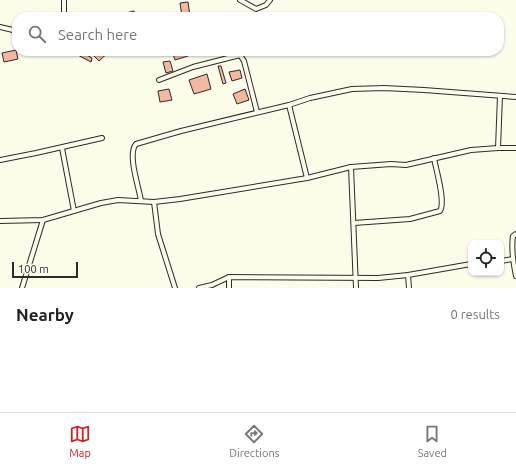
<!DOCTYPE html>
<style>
:root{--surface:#fff;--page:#f2f2f2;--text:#202124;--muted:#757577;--line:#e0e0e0;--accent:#c62828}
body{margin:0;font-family:Ubuntu,sans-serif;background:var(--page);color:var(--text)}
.controls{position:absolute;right:12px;bottom:12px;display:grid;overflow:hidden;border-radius:8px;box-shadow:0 1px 3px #0004}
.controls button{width:36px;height:36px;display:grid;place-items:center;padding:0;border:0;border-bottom:1px solid var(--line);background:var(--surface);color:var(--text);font:20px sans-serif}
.scale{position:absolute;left:12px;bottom:10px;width:66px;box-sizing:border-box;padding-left:4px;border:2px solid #2b2b2b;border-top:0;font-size:11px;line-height:14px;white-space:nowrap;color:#2b2b2b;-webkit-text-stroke:3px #fdfbea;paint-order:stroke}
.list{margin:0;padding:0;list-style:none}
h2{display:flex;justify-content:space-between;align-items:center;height:52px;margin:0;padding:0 16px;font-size:17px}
h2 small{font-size:13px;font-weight:400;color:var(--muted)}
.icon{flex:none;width:22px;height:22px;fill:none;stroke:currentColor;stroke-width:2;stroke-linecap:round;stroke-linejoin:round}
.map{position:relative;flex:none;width:516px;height:288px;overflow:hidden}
.search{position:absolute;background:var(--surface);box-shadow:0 1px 3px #0004;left:12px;right:12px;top:12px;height:44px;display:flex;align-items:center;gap:10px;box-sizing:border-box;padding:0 14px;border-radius:16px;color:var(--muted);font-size:15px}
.sheet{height:124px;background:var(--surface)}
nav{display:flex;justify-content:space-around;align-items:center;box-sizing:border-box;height:56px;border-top:1px solid var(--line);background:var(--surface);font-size:11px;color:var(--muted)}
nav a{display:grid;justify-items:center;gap:2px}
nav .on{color:var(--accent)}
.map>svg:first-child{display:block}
.building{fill:#f2b8a0;stroke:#2b2b2b}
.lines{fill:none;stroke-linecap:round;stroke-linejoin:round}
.street-casing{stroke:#2b2b2b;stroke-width:6}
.street{stroke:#fdfbea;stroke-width:4}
</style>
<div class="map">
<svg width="516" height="288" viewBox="0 0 516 288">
<rect width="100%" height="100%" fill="#fdfbea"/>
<g class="building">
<path d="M188,2L190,16L182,17L180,3Z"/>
<path d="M134,11L135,17H110Z"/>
<path d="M16,50L18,59L4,62L2,53Z"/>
<path d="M75,51H80L92,58L91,62L74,53Z"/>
<path d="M100,51H110L99,61L94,56Z"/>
<path d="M172,51H187L188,56L175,60Z"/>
<path d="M170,61L173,71L166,73L163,62Z"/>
<path d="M218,66H221L226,83L223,84Z"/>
<path d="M240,70L242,78L232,81L229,72Z"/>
<path d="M207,74L211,89L194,94L189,80Z"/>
<path d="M169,89L172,100L160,102L158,91Z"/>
<path d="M245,89L249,100L237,104L233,94Z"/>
</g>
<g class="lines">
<defs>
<g id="street">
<path d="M64,0V17"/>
<path d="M240,0L256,9L266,5L270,0"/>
<path d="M0,27L17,31"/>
<path d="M159,80L193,67L240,55L244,61L257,112"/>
<path d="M289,105L307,178"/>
<path d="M62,148L74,211"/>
<path d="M498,148L500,96"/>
<path d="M0,160L36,153L102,138"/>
<path d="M351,167L356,288"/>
<path d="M141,201C139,187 127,154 136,144L181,131L289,105L310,98L352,89L384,88L424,90L516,97"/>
<path d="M154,202L158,234L175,288"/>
<path d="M0,221L43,220L101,203L118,200L154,202L180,199L307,178L351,167L391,164L406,165L471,150L498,148H516"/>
<path d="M354,223L410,219L440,211C446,202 436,170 434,158"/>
<path d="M516,234L513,236C511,250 513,262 516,276"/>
<path d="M501,261L513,259"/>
<path d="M408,275L409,288"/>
<path d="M22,288L43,220"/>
<path d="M199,288L212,285L229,277L378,278L408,275L471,264"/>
<path d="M229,288V277"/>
</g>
</defs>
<use href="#street" class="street-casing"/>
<use href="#street" class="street"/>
</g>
</svg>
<div class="controls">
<button><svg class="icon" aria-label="locate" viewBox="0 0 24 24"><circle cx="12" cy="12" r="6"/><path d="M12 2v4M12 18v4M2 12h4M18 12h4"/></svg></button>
</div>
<div class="scale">100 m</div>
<div class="search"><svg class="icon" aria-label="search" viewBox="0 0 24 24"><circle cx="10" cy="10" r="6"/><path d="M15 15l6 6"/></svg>Search here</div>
</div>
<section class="sheet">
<h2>Nearby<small>0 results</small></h2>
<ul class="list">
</ul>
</section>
<nav>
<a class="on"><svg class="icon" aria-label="map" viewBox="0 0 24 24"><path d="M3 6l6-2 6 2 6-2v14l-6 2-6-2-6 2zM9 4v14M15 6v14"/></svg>Map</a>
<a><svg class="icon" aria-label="directions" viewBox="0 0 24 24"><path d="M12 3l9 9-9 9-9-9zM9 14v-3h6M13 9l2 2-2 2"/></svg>Directions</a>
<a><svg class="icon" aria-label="saved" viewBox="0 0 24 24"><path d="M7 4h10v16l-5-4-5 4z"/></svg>Saved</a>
</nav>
